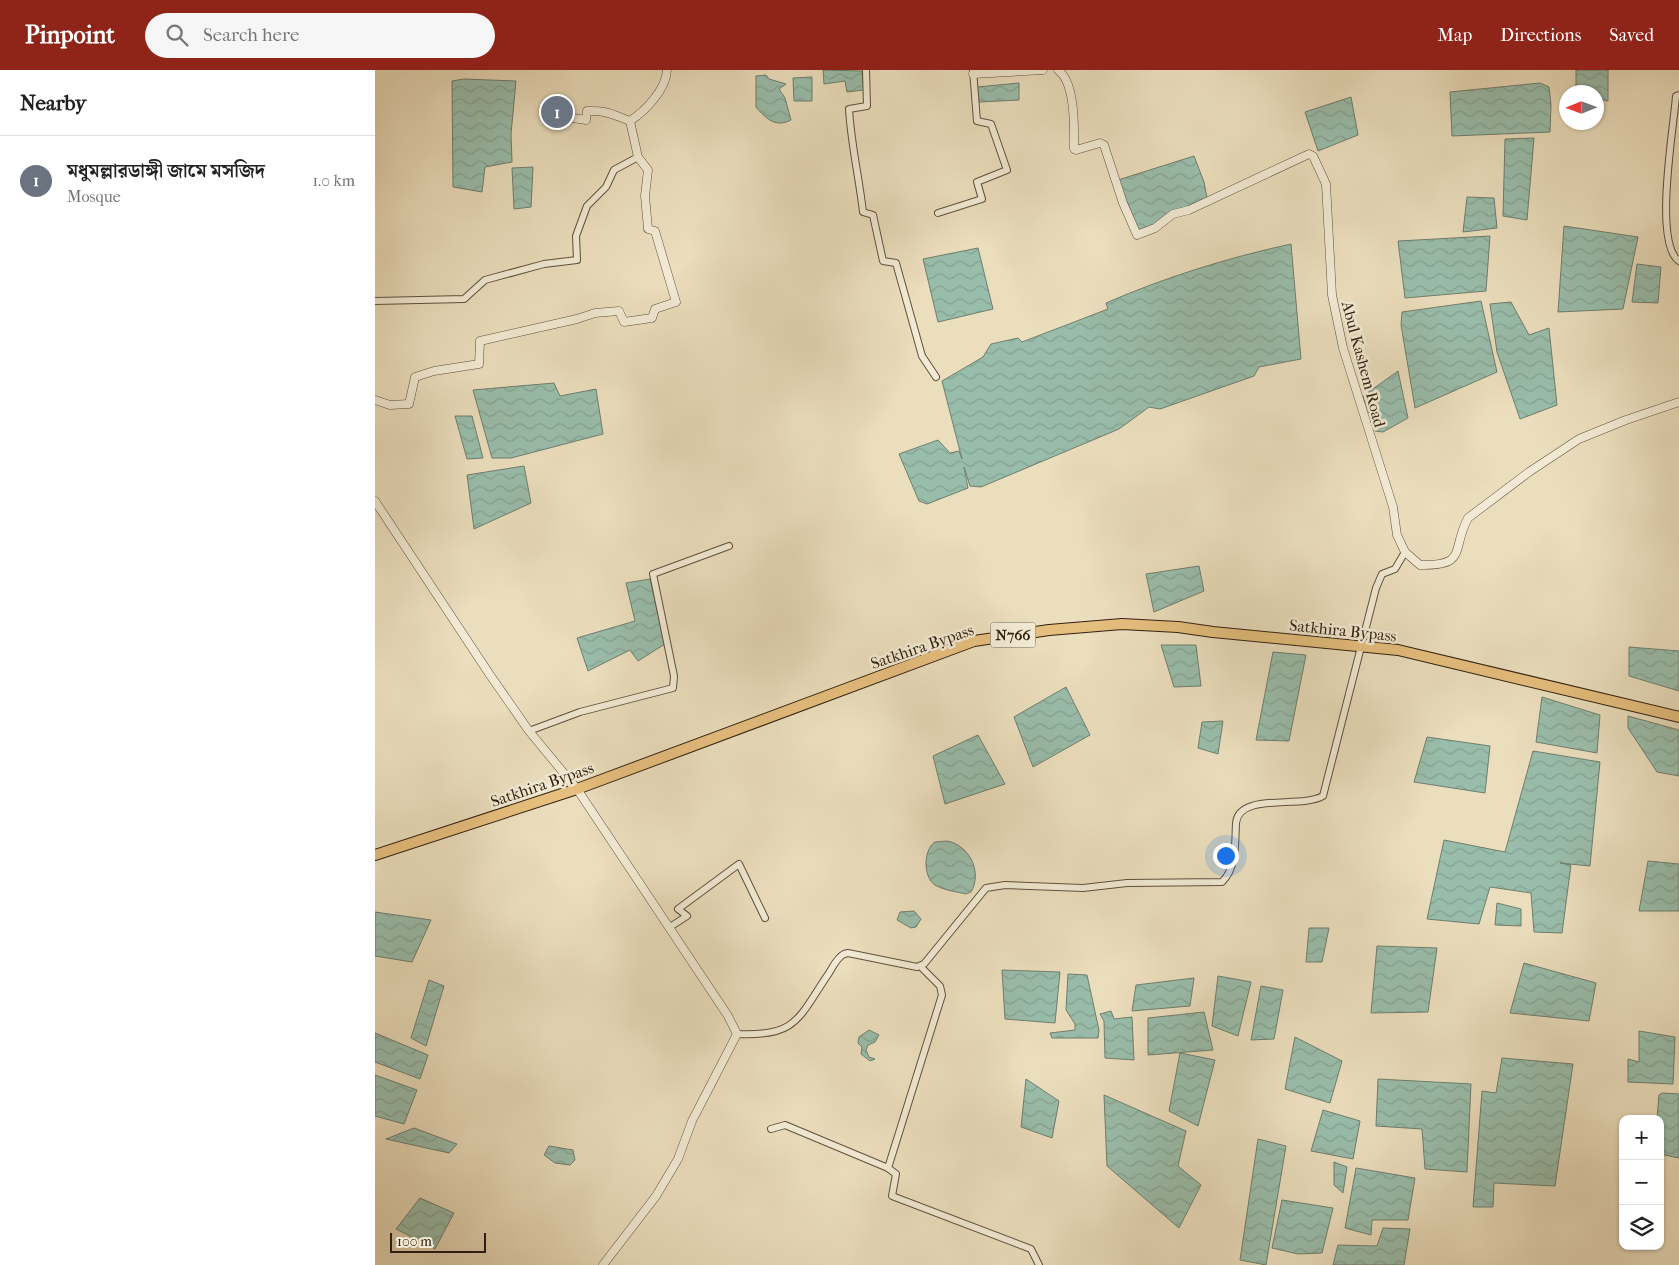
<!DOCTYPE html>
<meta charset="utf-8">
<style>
:root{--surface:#fff;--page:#f6f6f6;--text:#222;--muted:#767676;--line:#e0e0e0;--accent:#8f2418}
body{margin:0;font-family:"IM FELL French Canon","Noto Serif Bengali",serif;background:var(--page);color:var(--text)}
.controls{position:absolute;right:15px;bottom:15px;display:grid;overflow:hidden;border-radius:10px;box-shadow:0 1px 4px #0004}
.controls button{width:45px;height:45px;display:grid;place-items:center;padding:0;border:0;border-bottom:1px solid var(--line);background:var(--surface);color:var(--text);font:25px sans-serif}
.compass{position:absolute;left:1184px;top:15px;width:45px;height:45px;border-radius:50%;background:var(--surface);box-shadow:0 1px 4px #0004;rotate:269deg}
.scale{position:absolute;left:15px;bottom:12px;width:96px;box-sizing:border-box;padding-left:5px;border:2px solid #302011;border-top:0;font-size:14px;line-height:18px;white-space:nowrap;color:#302011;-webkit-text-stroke:4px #f2ead4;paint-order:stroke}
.you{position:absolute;left:850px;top:785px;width:18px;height:18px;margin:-12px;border:4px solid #fff;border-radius:50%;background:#1a73e8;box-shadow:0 0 0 8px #1a73e833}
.badge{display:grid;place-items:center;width:32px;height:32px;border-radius:50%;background:var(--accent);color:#fff;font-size:16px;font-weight:700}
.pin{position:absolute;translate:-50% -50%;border:2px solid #fff;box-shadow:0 1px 5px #0006}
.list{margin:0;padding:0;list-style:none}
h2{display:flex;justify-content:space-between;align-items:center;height:65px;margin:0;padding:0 20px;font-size:21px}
h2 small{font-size:16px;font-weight:400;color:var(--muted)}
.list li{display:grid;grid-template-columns:32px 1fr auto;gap:15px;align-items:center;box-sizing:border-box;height:90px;padding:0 20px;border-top:1px solid var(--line)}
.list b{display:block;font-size:19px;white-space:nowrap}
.list p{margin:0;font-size:16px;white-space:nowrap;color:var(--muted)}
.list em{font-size:16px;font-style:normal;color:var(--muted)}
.icon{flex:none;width:28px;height:28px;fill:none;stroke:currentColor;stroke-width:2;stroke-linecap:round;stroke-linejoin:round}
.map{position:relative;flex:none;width:1304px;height:1195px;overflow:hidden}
header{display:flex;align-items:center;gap:30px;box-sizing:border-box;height:70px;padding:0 25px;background:var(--accent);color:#fff}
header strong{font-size:24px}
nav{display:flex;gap:28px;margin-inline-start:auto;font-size:18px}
.search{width:350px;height:45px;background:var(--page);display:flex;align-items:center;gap:12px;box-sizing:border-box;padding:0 18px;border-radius:28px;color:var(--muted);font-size:19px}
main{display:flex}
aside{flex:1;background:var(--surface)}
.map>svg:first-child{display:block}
.water{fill:url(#water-waves);stroke:#6f7e6d}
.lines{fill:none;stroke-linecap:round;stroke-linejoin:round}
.minor-casing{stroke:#5f503c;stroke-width:8}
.tertiary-casing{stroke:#5f503c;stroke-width:9}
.trunk-casing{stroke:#302011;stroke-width:12}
.minor{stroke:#f2ead4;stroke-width:6}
.tertiary{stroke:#f2ead4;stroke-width:8}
.trunk{stroke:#e6bf7e;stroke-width:10}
.labels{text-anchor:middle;stroke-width:5;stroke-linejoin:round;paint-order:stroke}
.shield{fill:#f2ead4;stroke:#6a5d4c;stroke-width:1}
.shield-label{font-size:15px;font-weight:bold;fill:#302011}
.street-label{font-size:16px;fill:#302011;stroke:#f2ead4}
</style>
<header>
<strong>Pinpoint</strong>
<div class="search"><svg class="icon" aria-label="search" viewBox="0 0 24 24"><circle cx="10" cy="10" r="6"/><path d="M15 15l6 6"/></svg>Search here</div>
<nav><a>Map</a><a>Directions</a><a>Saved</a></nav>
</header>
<main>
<aside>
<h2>Nearby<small></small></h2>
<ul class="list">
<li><span class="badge" style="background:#6b7280">1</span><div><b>মধুমল্লারডাঙ্গী জামে মসজিদ</b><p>Mosque</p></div><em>1.0 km</em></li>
</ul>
</aside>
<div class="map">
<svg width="1304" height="1195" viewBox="0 0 1304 1195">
<defs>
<pattern id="water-waves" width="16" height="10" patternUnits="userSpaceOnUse" patternTransform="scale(1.25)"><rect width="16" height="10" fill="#99bdab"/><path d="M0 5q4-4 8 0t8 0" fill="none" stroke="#84a292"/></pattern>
</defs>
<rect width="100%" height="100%" fill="#ebdebd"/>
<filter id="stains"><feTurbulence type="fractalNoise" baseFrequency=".004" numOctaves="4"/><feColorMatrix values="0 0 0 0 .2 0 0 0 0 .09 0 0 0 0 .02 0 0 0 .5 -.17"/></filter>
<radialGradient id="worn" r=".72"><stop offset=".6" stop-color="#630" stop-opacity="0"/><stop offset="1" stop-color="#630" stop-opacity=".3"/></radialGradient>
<g class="water">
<path d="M448,0L487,1L489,20L472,22L470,11L449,14Z"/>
<path d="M1201,0H1233V31L1222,28V22H1201Z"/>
<path d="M391,5L394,9L411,14L404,19L410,28L416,50C401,58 391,49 381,37V6Z"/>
<path d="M437,7V31H419L418,8Z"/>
<path d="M89,9L141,11L136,64L137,92L110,97L107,122L78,117L77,11Z"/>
<path d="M644,13V30L604,32L602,17Z"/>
<path d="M1165,13L1174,17L1176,35L1175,62L1077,66L1075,22Z"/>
<path d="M976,27L983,65L943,81L930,42Z"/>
<path d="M1159,68L1152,150L1128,146L1130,69Z"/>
<path d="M819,86L829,112L832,128L764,162L743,110Z"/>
<path d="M158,97L156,137L139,139L137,98Z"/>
<path d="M1092,127L1119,128L1122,158L1088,162Z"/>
<path d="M1189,156L1263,167L1248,239L1183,242Z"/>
<path d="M1115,166L1111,221L1030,228L1023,171Z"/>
<path d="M916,174L926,289L884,297L879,306L785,339L774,337L744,359L606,417L595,416L589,397L593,418L552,434L544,431L524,384L563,370L575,383L584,381L587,389L567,311L608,287L616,274L643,268L647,272L733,239L731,233C791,207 852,188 916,174Z"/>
<path d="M603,178L618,239L563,252L548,189Z"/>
<path d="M1262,194L1286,197L1283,233L1257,232Z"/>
<path d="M1106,231L1122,302L1040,338L1026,255L1027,242Z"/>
<path d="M1136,232L1154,265L1174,258L1182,335L1145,349L1122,282L1115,234Z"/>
<path d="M1023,301L1033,348L1008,362L1000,361L988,326Z"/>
<path d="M179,313L185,326L221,319L228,364L136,388H117L98,320Z"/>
<path d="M80,346H97L108,388L92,389Z"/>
<path d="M149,396L156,433L99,459L92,405Z"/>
<path d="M824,496L829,521L779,542L771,504Z"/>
<path d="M275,509L290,574L263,591L255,580L213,601L202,568L260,551L251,513Z"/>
<path d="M786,575H821L826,616L799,617Z"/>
<path d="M1254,577L1304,581V621L1254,606Z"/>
<path d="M898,582L931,585L914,671L881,670Z"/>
<path d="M691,617L715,665L658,697L639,647Z"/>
<path d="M1167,627L1225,645L1222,683L1161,672Z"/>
<path d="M1253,646L1304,660V706L1282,702L1253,658Z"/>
<path d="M848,651L843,684L823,678L827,652Z"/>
<path d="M603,665L630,714L570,734L558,686Z"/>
<path d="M1052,667L1115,676L1110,723L1039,712Z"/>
<path d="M1158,681L1225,692L1215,796L1185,793L1196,795L1187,863L1159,862L1156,823L1115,817L1104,854L1052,849L1069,770L1130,782Z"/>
<path d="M560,772C565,772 572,770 576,772C596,778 607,804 596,822L591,824C582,822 568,820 560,815C548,807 548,780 560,772Z"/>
<path d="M1273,791L1304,794V841H1264Z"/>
<path d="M1122,833L1146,839V856L1120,855Z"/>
<path d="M539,841L546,849L541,857L536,858L522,850L525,842Z"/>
<path d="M0,842L56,850L37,892L0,886Z"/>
<path d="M934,858H954L947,892H931Z"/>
<path d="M1002,876L1062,878L1053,942L996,943Z"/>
<path d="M1149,893L1221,913L1214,951L1135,943Z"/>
<path d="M627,900L685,902L680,953L630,949Z"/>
<path d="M693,904L712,905L724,960L723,968H677L675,963L700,960V954L691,940Z"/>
<path d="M843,906L876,912L863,966L837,956Z"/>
<path d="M819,908L815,936L757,941L761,915Z"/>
<path d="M54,910L69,916L51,976L36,968Z"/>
<path d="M886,916L908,920L899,969L876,970Z"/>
<path d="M736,941L739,949L757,947L759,990L730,988L729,951L725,944Z"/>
<path d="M829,942L838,980L773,985V948Z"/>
<path d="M494,960L504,965L500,972L493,975L491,980L494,987L500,989L495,991L486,984L487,977L483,973L484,967Z"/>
<path d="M1264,961L1300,967L1298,1014L1253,1012V989L1264,992Z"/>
<path d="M0,963L53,985L45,1009L0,992Z"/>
<path d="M920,967L967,991L955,1033L910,1019Z"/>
<path d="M805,983L840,990L823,1056L794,1041Z"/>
<path d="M1127,988L1198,994L1180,1116L1119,1113L1118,1137H1098L1107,1021L1121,1023Z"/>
<path d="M0,1005L42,1020L29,1054L0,1046Z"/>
<path d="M651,1009L684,1031L677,1068L646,1057Z"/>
<path d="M1003,1009L1096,1014L1092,1102L1050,1099L1047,1059L1001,1056Z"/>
<path d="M1287,1023L1304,1024V1088L1285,1084V1049H1282L1284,1025Z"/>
<path d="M729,1025L811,1061L803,1096L826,1115L804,1158L732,1096Z"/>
<path d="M948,1040L985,1051L978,1089L936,1081Z"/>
<path d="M39,1058L82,1074L74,1083L11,1069Z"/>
<path d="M883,1069L911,1076L891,1195L865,1190Z"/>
<path d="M174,1076L198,1080L200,1090L195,1095L180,1093L169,1085Z"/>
<path d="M959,1092L972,1097L968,1123L959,1115Z"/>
<path d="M981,1098L1040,1108L1033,1150H997L996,1165L970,1158Z"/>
<path d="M45,1128L79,1143L60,1179L21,1159Z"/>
<path d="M907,1130L958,1138L947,1183L923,1184L897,1178Z"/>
<path d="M1008,1158L1035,1159L1029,1195H958L963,1175L1002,1176Z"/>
</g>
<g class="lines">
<defs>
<g id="minor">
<path d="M491,0L492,36L474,39C476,74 484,107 488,142L498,145L508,191L521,193L547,286L561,307"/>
<path d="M1304,25L1301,26C1299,56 1278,173 1304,191"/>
<path d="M563,143L607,129L602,112L632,100L616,54L602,51L598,0"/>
<path d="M0,231L89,229L110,210L169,194L202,190L201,166L212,136L231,117L239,100L263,87"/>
<path d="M154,661L205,642L298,618L299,606L278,504L354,476"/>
<path d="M295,857L312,846L303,839L364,794L390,848"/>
<path d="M545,896L565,916L567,925L513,1098L521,1104L517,1126L656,1179L664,1195"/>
<path d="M362,964C421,967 423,949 452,906C457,899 461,888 469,884L473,883L542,897L549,894L611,818L630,815L708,818L752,813L847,812C862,798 860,771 861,753C864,722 925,739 948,726L1001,518L1007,504L1020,499L1030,482"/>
<path d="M396,1059L410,1055L513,1098"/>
</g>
<g id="tertiary">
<path d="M683,0C701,13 699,58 699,79L701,80L725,73L729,75L748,133L762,165L780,158L798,144L814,140L934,84L938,86L951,114L957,225L968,278L1018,437L1022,465L1030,482L1045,495C1093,496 1076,480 1093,448L1154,402L1204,369L1251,350L1304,332"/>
<path d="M598,4L668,0"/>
<path d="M191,47L211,50L212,41C232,40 238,45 255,51"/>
<path d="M0,330L15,335L34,334L40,307L59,301L104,294L105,271L202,249L220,243L244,241L249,252L277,248L280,239L301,232L280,161L273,159L270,126L273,100L263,87L255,51C270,41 291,20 292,0"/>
<path d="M0,431L115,605L154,661L202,719L353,946L362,964L317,1051L303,1089L281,1126L228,1195"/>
</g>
<path id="trunk" d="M0,785L202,719L599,571L674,560L747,554L803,557L838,562L1023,580L1304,647"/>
</defs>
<use href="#minor" class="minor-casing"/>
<use href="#tertiary" class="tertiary-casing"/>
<use href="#trunk" class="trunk-casing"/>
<use href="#minor" class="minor"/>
<use href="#tertiary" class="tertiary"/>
<use href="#trunk" class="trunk"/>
</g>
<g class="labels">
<rect class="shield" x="615.5" y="552.5" width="45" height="25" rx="4"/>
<g class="shield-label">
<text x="638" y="570">N766</text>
</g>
<g class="street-label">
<text transform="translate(989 294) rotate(75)" y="6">Abul Kashem Road</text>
<text transform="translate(968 560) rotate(6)" y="6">Satkhira Bypass</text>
<text transform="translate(547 576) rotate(-19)" y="6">Satkhira Bypass</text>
<text transform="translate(167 714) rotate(-19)" y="6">Satkhira Bypass</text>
</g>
</g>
<rect width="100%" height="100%" filter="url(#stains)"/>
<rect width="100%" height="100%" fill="url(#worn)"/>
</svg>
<div class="controls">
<button>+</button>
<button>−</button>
<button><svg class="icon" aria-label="layers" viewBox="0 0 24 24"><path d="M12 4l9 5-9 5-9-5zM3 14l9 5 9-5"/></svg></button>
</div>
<svg class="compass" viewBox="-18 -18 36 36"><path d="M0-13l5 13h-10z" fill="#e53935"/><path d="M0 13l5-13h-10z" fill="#767676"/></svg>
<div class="scale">100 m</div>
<div class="you"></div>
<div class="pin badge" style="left:182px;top:42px;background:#6b7280">1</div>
</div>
</main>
